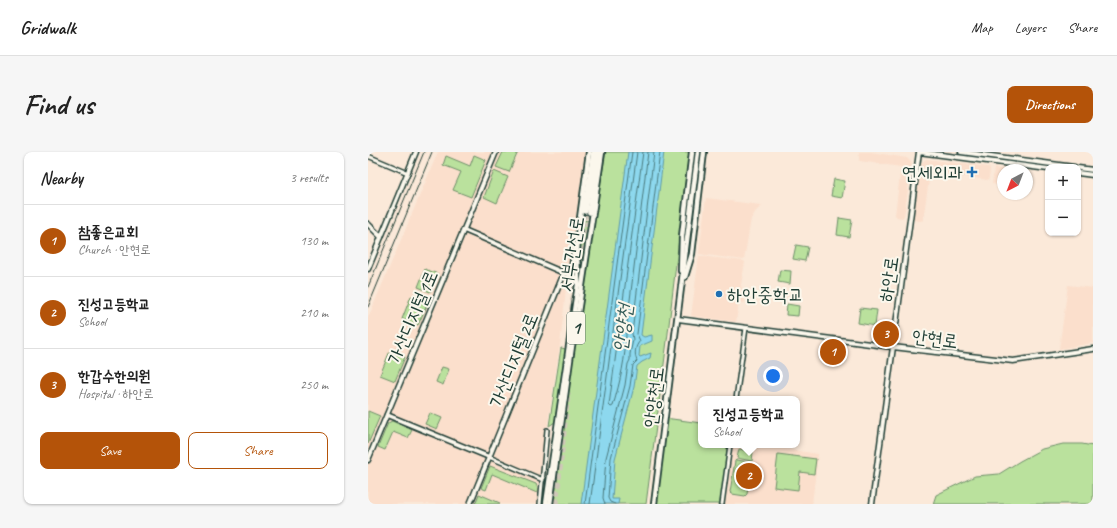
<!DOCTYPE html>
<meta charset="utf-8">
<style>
:root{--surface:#fff;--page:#f6f6f6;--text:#222;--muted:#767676;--line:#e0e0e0;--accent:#b45309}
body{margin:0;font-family:Caveat,"Poor Story",sans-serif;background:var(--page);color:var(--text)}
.controls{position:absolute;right:12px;top:12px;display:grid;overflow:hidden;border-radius:8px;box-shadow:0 1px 3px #0004}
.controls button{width:36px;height:36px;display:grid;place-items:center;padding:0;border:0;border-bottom:1px solid var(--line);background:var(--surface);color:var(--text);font:20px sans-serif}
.compass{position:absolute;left:629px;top:12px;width:36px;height:36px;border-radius:50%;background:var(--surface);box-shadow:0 1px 3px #0004;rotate:222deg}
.you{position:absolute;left:405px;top:224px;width:14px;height:14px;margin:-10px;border:3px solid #fff;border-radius:50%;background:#1a73e8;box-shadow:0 0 0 6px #1a73e833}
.badge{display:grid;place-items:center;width:26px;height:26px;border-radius:50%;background:var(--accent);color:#fff;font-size:13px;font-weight:700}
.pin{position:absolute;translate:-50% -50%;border:2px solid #fff;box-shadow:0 1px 4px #0006}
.popup{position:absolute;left:330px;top:244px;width:102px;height:52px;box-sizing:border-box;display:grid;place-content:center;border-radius:8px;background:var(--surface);filter:drop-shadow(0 1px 3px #0005);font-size:13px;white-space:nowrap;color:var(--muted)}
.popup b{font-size:15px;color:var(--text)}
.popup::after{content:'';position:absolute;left:50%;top:100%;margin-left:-8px;border:8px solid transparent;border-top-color:var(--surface)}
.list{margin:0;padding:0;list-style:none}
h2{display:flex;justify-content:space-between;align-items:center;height:52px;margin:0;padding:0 16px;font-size:17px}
h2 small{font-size:13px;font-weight:400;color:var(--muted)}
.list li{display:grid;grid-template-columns:26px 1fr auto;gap:12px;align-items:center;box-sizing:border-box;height:72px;padding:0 16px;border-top:1px solid var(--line)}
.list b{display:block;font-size:15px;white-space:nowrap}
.list p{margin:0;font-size:13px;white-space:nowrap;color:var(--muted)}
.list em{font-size:13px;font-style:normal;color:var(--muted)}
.actions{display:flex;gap:8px;padding:12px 16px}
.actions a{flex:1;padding:9px 0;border:1px solid var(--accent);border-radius:8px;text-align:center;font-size:14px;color:var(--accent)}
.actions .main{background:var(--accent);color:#fff}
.map{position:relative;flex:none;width:725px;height:352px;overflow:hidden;border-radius:8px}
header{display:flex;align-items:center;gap:24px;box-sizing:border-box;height:56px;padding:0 20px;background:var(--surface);border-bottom:1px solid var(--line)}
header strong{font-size:19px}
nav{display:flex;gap:22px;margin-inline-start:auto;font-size:14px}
.intro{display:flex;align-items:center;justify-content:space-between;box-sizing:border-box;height:96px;padding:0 24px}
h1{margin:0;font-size:28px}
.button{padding:10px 18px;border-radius:8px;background:var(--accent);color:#fff;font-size:14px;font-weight:700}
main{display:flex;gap:24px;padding:0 24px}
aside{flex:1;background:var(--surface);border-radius:8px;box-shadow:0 1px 3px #0004}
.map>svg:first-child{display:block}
.built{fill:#fbdfcc}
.green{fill:#bae19d;stroke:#6c8f68}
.water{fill:#8dd8ee;stroke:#619aa4}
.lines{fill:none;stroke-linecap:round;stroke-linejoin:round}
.shore{stroke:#4b7b7e;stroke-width:1}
.highway-tunnel{stroke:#cfc7b8;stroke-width:5.5;stroke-dasharray:5.5 3;stroke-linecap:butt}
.street-casing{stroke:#1f3d34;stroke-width:6}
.secondary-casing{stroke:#1f3d34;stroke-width:7}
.primary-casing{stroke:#1f3d34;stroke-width:8}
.highway-casing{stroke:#1f3d34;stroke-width:8}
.street{stroke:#fbf7ec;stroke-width:3}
.secondary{stroke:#fbf7ec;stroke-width:4}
.primary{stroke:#fbf7ec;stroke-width:4.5}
.highway{stroke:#fbf7ec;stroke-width:5.5}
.rail{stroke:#1f3d34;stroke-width:1}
.poi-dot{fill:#1f6fb2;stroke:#fbf7ec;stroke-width:1.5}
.labels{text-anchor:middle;stroke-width:4;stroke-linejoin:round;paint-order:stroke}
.shield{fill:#fbf7ec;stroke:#61756b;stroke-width:1}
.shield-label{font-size:18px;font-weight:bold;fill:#1f3d34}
.poi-label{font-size:19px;fill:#1f3d34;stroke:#fbf7ec;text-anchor:end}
.street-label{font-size:19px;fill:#1f3d34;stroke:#fbf7ec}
.water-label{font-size:20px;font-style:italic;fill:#355c59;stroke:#fbf7ec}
</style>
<header>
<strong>Gridwalk</strong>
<nav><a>Map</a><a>Layers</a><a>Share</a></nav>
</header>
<div class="intro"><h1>Find us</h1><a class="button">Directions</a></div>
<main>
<aside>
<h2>Nearby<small>3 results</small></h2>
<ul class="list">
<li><span class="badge">1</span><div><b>참좋은교회</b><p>Church · 안현로</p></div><em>130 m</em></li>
<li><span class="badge">2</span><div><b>진성고등학교</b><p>School</p></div><em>210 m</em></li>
<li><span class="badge">3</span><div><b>한갑수한의원</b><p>Hospital · 하안로</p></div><em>250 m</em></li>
</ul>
<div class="actions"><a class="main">Save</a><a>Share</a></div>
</aside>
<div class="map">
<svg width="725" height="352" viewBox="0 0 725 352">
<rect width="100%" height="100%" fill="#fbe9d9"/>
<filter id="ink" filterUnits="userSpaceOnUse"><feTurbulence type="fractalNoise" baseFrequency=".025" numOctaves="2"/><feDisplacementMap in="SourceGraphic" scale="8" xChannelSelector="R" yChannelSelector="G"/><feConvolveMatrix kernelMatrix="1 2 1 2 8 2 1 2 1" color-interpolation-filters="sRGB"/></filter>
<g filter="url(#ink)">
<g class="built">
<path d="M70,0H218L199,127L192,194L179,278L171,352H0V166Z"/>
<path d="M491,0H503L539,6L544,11L536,64L534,66L529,65L527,63L533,15L492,9L491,8Z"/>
<path d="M558,7L620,15L622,17L621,26L620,28L564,20L562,21L555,68L553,69L546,68L544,65L552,12Z"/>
<path d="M627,16L640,18H635V34L624,32L626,17Z"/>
<path d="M338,46L393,53L394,54L388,59L383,67L376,108L331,102Z"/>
<path d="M331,104L376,109L377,110L373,133L377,150L376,151L371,150L368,170L323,164Z"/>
<path d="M700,133L725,136V191L691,197Z"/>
<path d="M362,293H392L450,302L444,352H354Z"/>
</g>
<g class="green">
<path d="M135,0H150L141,20L128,15Z"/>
<path d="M238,0H321L300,181L278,352H186L193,298V290L220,100Z"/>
<path d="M106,3L118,8L103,45L85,38L93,20L75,13L78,4L102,14Z"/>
<path d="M126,19L140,25L129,51L116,45Z"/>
<path d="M466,27L477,29L474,46L463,44Z"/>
<path d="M471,66L484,68L481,85L469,83Z"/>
<path d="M213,68L222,69L212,121L211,100Z"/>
<path d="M428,93L440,95L437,109L425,107Z"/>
<path d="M57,117L70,122L62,140L50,135Z"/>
<path d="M412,118L423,119L422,132L410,130Z"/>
<path d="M43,144L60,151L50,173L34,167Z"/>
<path d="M419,152L431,154L430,164L418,163Z"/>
<path d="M492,156L509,158L507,174L490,171Z"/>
<path d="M193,196L198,197L187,270L181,274Z"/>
<path d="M22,199L37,205L27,229L12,223Z"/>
<path d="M74,215L81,217L75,233L68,230Z"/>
<path d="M0,259L12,264L0,292Z"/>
<path d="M62,261L74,266L69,277L57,272Z"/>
<path d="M297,266L333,271V293H362L354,352H286Z"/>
<path d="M24,269L44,278L40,286L25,280L17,298L10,295L20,271Z"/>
<path d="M695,292H714L725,294V352H565L568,343L607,324L631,322L652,309L674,297Z"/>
<path d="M371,297L385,300L384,309L369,306Z"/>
<path d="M410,302L448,307L446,322L432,320L430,338L406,335Z"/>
<path d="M368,308L382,310L384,312L379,342L377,344L364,342L362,340L367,309Z"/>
<path d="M122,314L168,332L170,337L169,341L124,322L118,338L113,336Z"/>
<path d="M111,342L132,351V352H107Z"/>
</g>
<path class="water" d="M260,0H296L273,183L276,185L284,183V189L272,194L271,204L272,205L283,201L282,206L274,210L269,214L266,235L247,307L244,347H251L250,352H213Z"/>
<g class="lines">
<g class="shore">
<path d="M275,0L241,253L243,255L245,254C252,230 258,205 258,181L280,0"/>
<path d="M217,352L264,0"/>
<path d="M222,352L269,0"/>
<path d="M237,352L235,346L238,306L257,233L260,212L262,208V202L265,188L264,181L286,0"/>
<path d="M247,352L242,350L240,346L243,306L262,234L265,213L269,209C266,202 267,194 272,189L269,182L292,0"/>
</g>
<g class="highway-tunnel">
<path d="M211,109L217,59"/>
<path d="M213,125L222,60"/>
<path d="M203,166L208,125"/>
<path d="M188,352L200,241"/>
</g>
<defs>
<g id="street">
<path d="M0,4L40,21"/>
<path d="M368,247L378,176"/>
<path d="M121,305L175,328"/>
<path d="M172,352L179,278"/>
<path d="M354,352L362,293"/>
</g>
<g id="secondary">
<path d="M593,0L706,15"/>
<path d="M710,16L725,18"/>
<path d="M710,21L725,23"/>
<path d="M0,72L13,85"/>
<path d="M96,78L196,121L102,352"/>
<path d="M0,117L48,0"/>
<path d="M310,167L525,195L645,209L725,197"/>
<path d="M19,263L121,305"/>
<path d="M0,308L128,0"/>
<path d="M504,352L551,0L680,17"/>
</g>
<g id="primary">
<path d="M313,119L314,84L324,0"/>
<path d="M196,121L206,125L208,130"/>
<path d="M196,121L202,119L204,116L207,93"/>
<path d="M317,125L324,102L336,0"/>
<path d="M178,352L210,132L209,99L211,73L221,0"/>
<path d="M182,352L204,194L208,174L234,0"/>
<path d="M286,352L330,0"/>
</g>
<g id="highway">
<path d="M217,59L226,0"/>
<path d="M222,60L230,0"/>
</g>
</defs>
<use href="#street" class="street-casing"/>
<use href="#secondary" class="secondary-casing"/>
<use href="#primary" class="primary-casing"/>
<use href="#highway" class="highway-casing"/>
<use href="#street" class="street"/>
<use href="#secondary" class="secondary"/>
<use href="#primary" class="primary"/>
<use href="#highway" class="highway"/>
<g class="rail">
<path d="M0,135L56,0"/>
<path d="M0,155L64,0"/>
</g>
</g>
</g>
<g class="poi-dot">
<path d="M602 14h4v4h4v4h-4v4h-4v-4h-4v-4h4z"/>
<circle cx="351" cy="142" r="4"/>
</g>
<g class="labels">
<rect class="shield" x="199" y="160" width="18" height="32" rx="3"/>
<g class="shield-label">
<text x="208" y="182">1</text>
</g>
<g class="poi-label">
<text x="595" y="27">연세외과</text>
<text x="359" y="149" text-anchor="start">하안중학교</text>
</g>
<g class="street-label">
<text transform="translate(203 102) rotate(-81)" y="7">서부간선로</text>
<text transform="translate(520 127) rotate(-82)" y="7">하안로</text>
<text transform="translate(44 165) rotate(-67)" y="7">가산디지털1로</text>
<text transform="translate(567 186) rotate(7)" y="7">안현로</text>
<text transform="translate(145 208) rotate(-68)" y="7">가산디지털2로</text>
<text transform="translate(285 245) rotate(-83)" y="7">안양천로</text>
</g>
<g class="water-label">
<text transform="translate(254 176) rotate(-83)" y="7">안양천</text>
</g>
</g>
</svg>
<div class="controls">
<button>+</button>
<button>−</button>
</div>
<svg class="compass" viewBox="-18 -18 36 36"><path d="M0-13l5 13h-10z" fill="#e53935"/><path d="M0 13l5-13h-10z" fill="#767676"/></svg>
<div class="you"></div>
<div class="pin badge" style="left:465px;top:200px">1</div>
<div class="pin badge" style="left:381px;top:324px">2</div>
<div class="popup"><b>진성고등학교</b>School</div>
<div class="pin badge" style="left:518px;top:182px">3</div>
</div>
</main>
